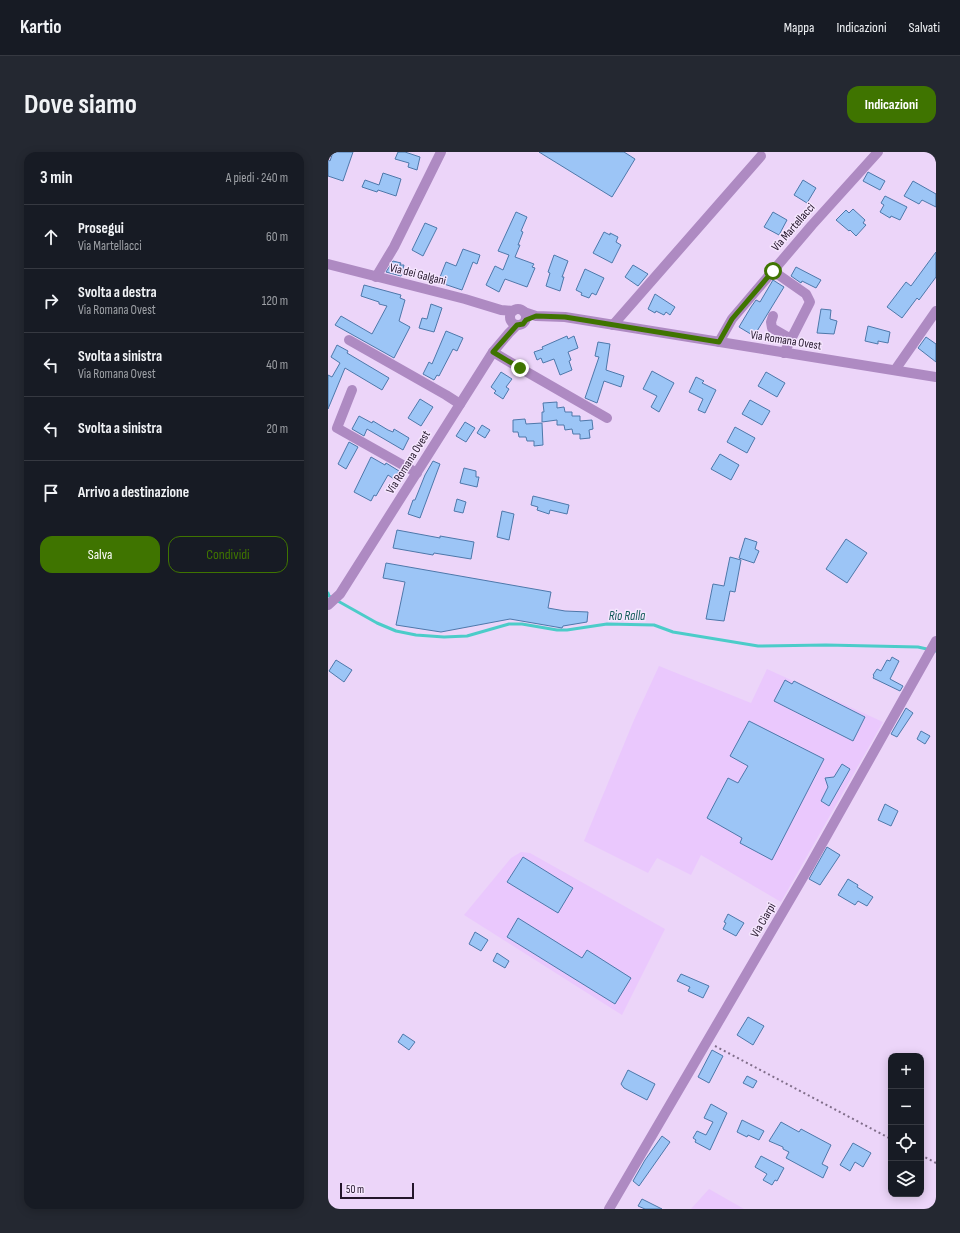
<!DOCTYPE html>
<html lang="it">
<meta charset="utf-8">
<style>
:root{--surface:#171b24;--page:#242831;--text:#f1f3f6;--muted:#9ea1a6;--line:#363941;--accent:#3f7400}
body{margin:0;font-family:"Sofia Sans Condensed",sans-serif;background:var(--page);color:var(--text)}
.controls{position:absolute;right:12px;bottom:12px;display:grid;overflow:hidden;border-radius:8px;box-shadow:0 2px 10px #0003}
.controls button{width:36px;height:36px;display:grid;place-items:center;padding:0;border:0;border-bottom:1px solid var(--line);background:var(--surface);color:var(--text);font:20px sans-serif}
.scale{position:absolute;left:12px;bottom:10px;width:74px;box-sizing:border-box;padding-left:4px;border:2px solid #24162b;border-top:0;font-size:11px;line-height:14px;white-space:nowrap;color:#24162b;-webkit-text-stroke:3px #f5e6fe;paint-order:stroke}
.stop{position:absolute;width:12px;height:12px;margin:-9px;border:3px solid #3f7400;border-radius:50%;background:#fff}
.stop.end{background:#3f7400;border-color:#fff;box-shadow:0 1px 4px #0008}
.list{margin:0;padding:0;list-style:none}
h2{display:flex;justify-content:space-between;align-items:center;height:52px;margin:0;padding:0 16px;font-size:17px}
h2 small{font-size:13px;font-weight:400;color:var(--muted)}
.list li{display:grid;grid-template-columns:26px 1fr auto;gap:12px;align-items:center;box-sizing:border-box;height:64px;padding:0 16px;border-top:1px solid var(--line)}
.list b{display:block;font-size:15px;white-space:nowrap}
.list p{margin:0;font-size:13px;white-space:nowrap;color:var(--muted)}
.list em{font-size:13px;font-style:normal;color:var(--muted)}
.actions{display:flex;gap:8px;padding:12px 16px}
.actions a{flex:1;padding:9px 0;border:1px solid var(--accent);border-radius:12px;text-align:center;font-size:14px;color:var(--accent)}
.actions .main{background:var(--accent);color:#fff}
.icon{flex:none;width:22px;height:22px;fill:none;stroke:currentColor;stroke-width:2;stroke-linecap:round;stroke-linejoin:round}
.map{position:relative;flex:none;width:608px;height:1057px;overflow:hidden;border-radius:12px}
header{display:flex;align-items:center;gap:24px;box-sizing:border-box;height:56px;padding:0 20px;background:var(--surface);border-bottom:1px solid var(--line)}
header strong{font-size:19px}
nav{display:flex;gap:22px;margin-inline-start:auto;font-size:14px}
.intro{display:flex;align-items:center;justify-content:space-between;box-sizing:border-box;height:96px;padding:0 24px}
h1{margin:0;font-size:28px}
.button{padding:10px 18px;border-radius:12px;background:var(--accent);color:#fff;font-size:14px;font-weight:700}
main{display:flex;gap:24px;padding:0 24px}
aside{flex:1;background:var(--surface);border-radius:12px;box-shadow:0 2px 10px #0003}
.map>svg:first-child{display:block}
.built{fill:#eac8fd}
.lines{fill:none;stroke-linecap:round;stroke-linejoin:round}
.stream{stroke:#4cccc9;stroke-width:3}
.building{fill:#9cc5f6;stroke:#4e78aa}
.path{stroke:#806e8a;stroke-width:2;stroke-dasharray:2 3;stroke-linecap:butt}
.minor{stroke:#ae8ac2;stroke-width:10}
.route{stroke:#3f7400;stroke-width:5}
.labels{text-anchor:middle;stroke-width:3;stroke-linejoin:round;paint-order:stroke}
.street-label{font-size:12px;fill:#24162b;stroke:#f5e6fe}
.water-label{font-size:13px;font-style:italic;fill:#135b5a;stroke:#f5e6fe}
</style>
<header>
<strong>Kartio</strong>
<nav><a>Mappa</a><a>Indicazioni</a><a>Salvati</a></nav>
</header>
<div class="intro"><h1>Dove siamo</h1><a class="button">Indicazioni</a></div>
<main>
<aside>
<h2>3 min<small>A piedi · 240 m</small></h2>
<ul class="list">
<li><svg class="icon" aria-label="ahead" viewBox="0 0 24 24"><path d="M12 20V5M6 11l6-6 6 6"/></svg><div><b>Prosegui</b><p>Via Martellacci</p></div><em>60 m</em></li>
<li><svg class="icon" aria-label="right" viewBox="0 0 24 24"><path d="M7 20v-9h11M14 6l5 5-5 5"/></svg><div><b>Svolta a destra</b><p>Via Romana Ovest</p></div><em>120 m</em></li>
<li><svg class="icon" aria-label="left" viewBox="0 0 24 24"><path d="M17 20v-9H6M10 6l-5 5 5 5"/></svg><div><b>Svolta a sinistra</b><p>Via Romana Ovest</p></div><em>40 m</em></li>
<li><svg class="icon" aria-label="left" viewBox="0 0 24 24"><path d="M17 20v-9H6M10 6l-5 5 5 5"/></svg><div><b>Svolta a sinistra</b></div><em>20 m</em></li>
<li><svg class="icon" aria-label="arrive" viewBox="0 0 24 24"><path d="M6 21V4h12l-3 4 3 4H6"/></svg><div><b>Arrivo a destinazione</b></div></li>
</ul>
<div class="actions"><a class="main">Salva</a><a>Condividi</a></div>
</aside>
<div class="map">
<svg width="608" height="1057" viewBox="0 0 608 1057">
<rect width="100%" height="100%" fill="#ecd5f9"/>
<g class="built">
<path d="M331,514L423,551L439,517L555,570L453,750L373,703L363,723L329,706L320,721L256,689L306,568Z"/>
<path d="M193,700L202,701L337,777L294,863L136,763L183,706Z"/>
<path d="M381,1037L416,1057H363Z"/>
</g>
<g class="lines">
<path class="stream" d="M0,441L1,444L49,471L68,479L88,483L116,485L139,484L181,472H194L229,478H239L279,472L326,473L345,480L430,494L498,493L590,495L608,499"/>
</g>
<g class="building">
<path d="M5,0H25L15,29L0,24V8L2,9Z"/>
<path d="M70,0H77L92,5L89,18L80,15L81,11L67,7Z"/>
<path d="M211,0H296L307,7L284,45Z"/>
<path d="M540,20L557,29L552,38L535,29Z"/>
<path d="M55,21L73,27L68,44L50,38L49,40L34,35L37,28L51,33Z"/>
<path d="M475,28L488,36L479,51L466,43Z"/>
<path d="M585,29L608,42V55L594,48L591,52L576,44Z"/>
<path d="M557,44L579,55L572,68L563,64L562,66L552,60L556,53L553,51Z"/>
<path d="M525,57L537,68L535,71L538,73L528,84L522,78L521,79L508,68L518,58L521,61Z"/>
<path d="M188,60L199,65L193,79L195,80L190,93H192L187,105L206,112L204,115L207,116L199,135L177,127L171,140L158,133L167,114L175,118L181,103L170,99Z"/>
<path d="M445,60L459,68L451,83L436,75Z"/>
<path d="M97,71L109,76L95,104L84,98Z"/>
<path d="M276,80L282,83V81L290,85L288,90L293,93L284,111L265,101Z"/>
<path d="M135,97L152,103L149,112L145,110L134,138L110,130L118,110L128,114Z"/>
<path d="M608,100V125L591,148L589,146L574,166L559,155L578,130L583,134Z"/>
<path d="M226,103L240,109L234,125H236L232,139L218,134L222,121L220,120Z"/>
<path d="M65,109L73,111L72,113H76L73,124L58,120Z"/>
<path d="M305,113L320,122L310,134L297,125Z"/>
<path d="M468,115L493,128L488,136L474,129L473,131L463,124Z"/>
<path d="M257,117L276,126L268,143L264,141L261,146L253,143L254,141L248,138Z"/>
<path d="M445,128L456,135L426,184L411,175L423,155L428,148L432,150Z"/>
<path d="M36,133L73,143L72,146L77,148L71,169L82,175L66,206L7,173L13,164L44,182L59,154L51,152V150L33,144Z"/>
<path d="M327,142L347,155L342,163L338,160L336,163L328,159L327,161L320,157Z"/>
<path d="M103,152L114,156L106,180L91,176L94,166L99,167Z"/>
<path d="M493,157L503,158L502,167L509,169L506,182L489,181Z"/>
<path d="M540,174L562,180L560,191L550,189V192L537,189Z"/>
<path d="M118,179L135,186L129,199L125,197L111,224L109,223L106,228L95,222L101,210L104,212Z"/>
<path d="M239,184L240,187L246,184L250,196L240,200L243,208L241,209L244,218L232,223L226,207L215,211L213,206L209,208L206,200L215,197L214,195Z"/>
<path d="M598,185L608,192V210L590,196Z"/>
<path d="M270,190L282,192L278,218L296,224L293,235L276,229L269,251L257,246L271,205L267,204Z"/>
<path d="M9,193L20,199L19,201L61,226L54,238L17,216L0,257V223L4,225L12,211L3,205Z"/>
<path d="M324,219L346,231L331,260L323,255L329,244L315,237Z"/>
<path d="M173,220L184,227L178,235L181,237L175,247L166,241L168,239L163,235Z"/>
<path d="M438,220L457,231L449,245L430,234Z"/>
<path d="M368,225L376,229L374,231L388,238L377,261L370,258L375,247L361,240Z"/>
<path d="M92,247L105,255L93,274L80,266Z"/>
<path d="M422,248L442,259L434,273L414,262Z"/>
<path d="M229,250V256L236,255L237,260H244V264H252V269L264,268L265,277L261,278L262,286L252,287V282H245L244,277L237,278L236,273H229V268L214,270V260H216L215,251Z"/>
<path d="M31,264L44,271L45,269L60,278L65,280L66,277L81,286L75,298L39,277L36,284L24,277Z"/>
<path d="M197,267L198,272L214,271L215,293L206,294V289H199L198,285H191L190,280H185V268Z"/>
<path d="M137,270L147,276L138,290L128,284Z"/>
<path d="M154,273L162,278L157,286L149,281Z"/>
<path d="M407,275L427,286L419,301L399,290Z"/>
<path d="M21,290L30,295L18,317L10,312Z"/>
<path d="M392,302L411,313L403,328L383,317Z"/>
<path d="M43,305L57,313L58,311L71,319L66,327L60,323L48,344L46,343L43,349L26,340Z"/>
<path d="M105,309L112,312L92,366L80,362L85,348H87L97,323Z"/>
<path d="M136,316L148,319V325H151L149,335L132,331Z"/>
<path d="M205,344L241,353L239,362L222,358L221,362L209,358L210,355L203,353Z"/>
<path d="M129,347L138,350L135,361L126,359Z"/>
<path d="M174,359L186,362L181,388L169,385Z"/>
<path d="M69,378L112,386V384L146,390L143,407L106,401L105,403L65,396Z"/>
<path d="M417,386L429,390L427,397L431,399L426,411L411,406Z"/>
<path d="M518,387L539,401L519,431L498,417Z"/>
<path d="M402,405L413,408L407,440L402,439L396,469L378,467L385,432L396,434Z"/>
<path d="M58,411L223,440L220,456L237,459L260,460L259,470L235,474L234,476L182,467L113,480L68,473L77,430L55,426Z"/>
<path d="M564,505L571,509L562,527L575,534L572,539L545,526L546,524L545,523L549,517L553,519L559,508L562,509Z"/>
<path d="M8,508L24,518L16,530L1,519Z"/>
<path d="M457,528L464,532L466,529L537,565L525,589L446,549Z"/>
<path d="M578,556L585,561L569,585L563,582Z"/>
<path d="M421,569L496,607L444,708L412,691L414,686L379,666L400,626L410,631L420,614L402,604Z"/>
<path d="M593,579L602,584L597,592L589,587Z"/>
<path d="M514,612L522,617L501,654L493,649L500,635L497,626L506,625Z"/>
<path d="M557,652L570,659L563,674L550,668Z"/>
<path d="M499,695L512,703L492,733L481,727Z"/>
<path d="M195,705L245,736L230,761L179,730Z"/>
<path d="M520,727L530,733L529,735L545,745L539,754L530,749L527,753L510,743Z"/>
<path d="M400,762L416,771L408,784L395,777L398,771L396,770Z"/>
<path d="M190,766L254,806L259,798L303,826L287,852L179,785Z"/>
<path d="M147,780L160,788L153,799L141,792Z"/>
<path d="M169,801L181,809L177,816L165,809Z"/>
<path d="M353,822L381,834L375,846L360,839L362,835L349,829Z"/>
<path d="M420,865L436,874L425,893L409,883Z"/>
<path d="M75,882L87,890L81,898L70,890Z"/>
<path d="M384,898L395,904L381,931L370,925Z"/>
<path d="M300,918L327,932L319,948L296,936L293,932Z"/>
<path d="M419,924L429,929L425,936L415,931Z"/>
<path d="M383,952L399,961L382,998L367,990L368,988L365,986L369,979L378,983L385,970L376,966Z"/>
<path d="M414,968L436,979L431,988L420,983L419,985L409,980Z"/>
<path d="M453,970L471,980L473,977L503,993L494,1012L500,1015L495,1026L458,1006L461,1000L455,997V995L441,989Z"/>
<path d="M334,984L342,990L311,1034L305,1029L317,1008Z"/>
<path d="M525,991L543,1001L535,1015L527,1010L522,1019L512,1013Z"/>
<path d="M433,1004L456,1016L449,1029L447,1028L444,1033L435,1028L439,1022L427,1015Z"/>
<path d="M314,1047L334,1057H317L310,1054Z"/>
</g>
<g class="lines">
<g class="path">
<path d="M387,894L563,987"/>
<path d="M593,1003L608,1011"/>
</g>
<g class="minor">
<path d="M0,112L137,147L173,158L185,159"/>
<path d="M445,119L478,142L482,150L456,201"/>
<path d="M48,125L66,95L113,0"/>
<circle cx="190" cy="165" r="8"/>
<path d="M196,160L208,164L237,165L608,225"/>
<path d="M445,164L443,170L444,176L463,187"/>
<path d="M285,173L433,4"/>
<path d="M21,188L118,243L132,252"/>
<path d="M391,190L404,167L484,73L550,0"/>
<path d="M165,200L192,216L279,266"/>
<path d="M567,218L608,159"/>
<path d="M24,238L9,276L89,321"/>
<path d="M0,453L12,442L165,200L181,181L189,173"/>
<path d="M281,1057L481,715L608,489"/>
</g>
</g>
<g class="lines">
<path class="route" d="M192,216L165,200L189,173L195,172L198,168L208,164L237,165L391,190L404,167L445,119"/>
</g>
<g class="labels">
<g class="street-label">
<text transform="translate(465 75) rotate(-49)" y="4">Via Martellacci</text>
<text transform="translate(90 122) rotate(14)" y="4">Via dei Galgani</text>
<text transform="translate(458 188) rotate(9)" y="4">Via Romana Ovest</text>
<text transform="translate(80 310) rotate(-58)" y="4">Via Romana Ovest</text>
<text transform="translate(435 768) rotate(-60)" y="4">Via Ciarpi</text>
</g>
<g class="water-label">
<text x="299" y="468">Rio Ralla</text>
</g>
</g>
</svg>
<div class="controls">
<button>+</button>
<button>−</button>
<button><svg class="icon" aria-label="locate" viewBox="0 0 24 24"><circle cx="12" cy="12" r="6"/><path d="M12 2v4M12 18v4M2 12h4M18 12h4"/></svg></button>
<button><svg class="icon" aria-label="layers" viewBox="0 0 24 24"><path d="M12 4l9 5-9 5-9-5zM3 14l9 5 9-5"/></svg></button>
</div>
<div class="scale">50 m</div>
<div class="stop" style="left:445px;top:119px"></div>
<div class="stop end" style="left:192px;top:216px"></div>
</div>
</main>
